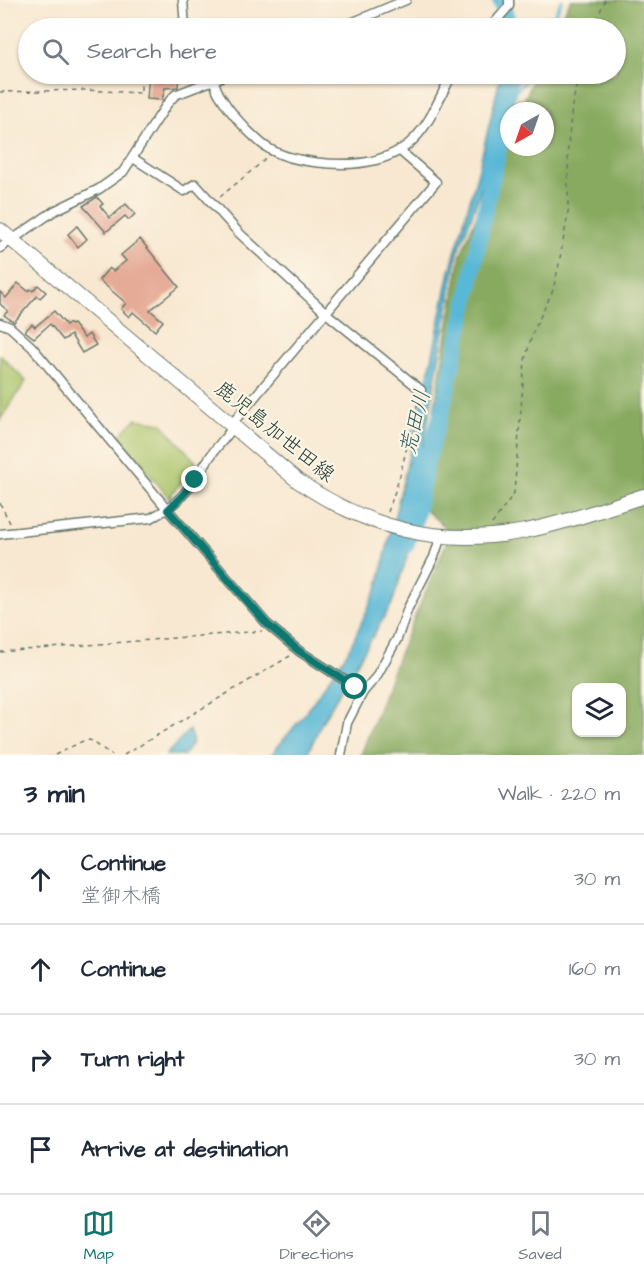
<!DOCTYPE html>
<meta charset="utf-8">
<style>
:root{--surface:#fff;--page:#f2f2f3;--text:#1f2937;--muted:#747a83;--line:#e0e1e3;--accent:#0f766e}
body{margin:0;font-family:"Architects Daughter","Klee One",sans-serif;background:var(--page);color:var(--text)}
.controls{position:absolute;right:18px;bottom:18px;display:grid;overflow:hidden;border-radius:12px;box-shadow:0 2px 4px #0004}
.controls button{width:54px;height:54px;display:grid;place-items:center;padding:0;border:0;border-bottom:2px solid var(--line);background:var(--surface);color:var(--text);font:30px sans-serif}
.compass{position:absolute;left:500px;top:102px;width:54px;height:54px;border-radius:50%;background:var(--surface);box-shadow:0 2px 4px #0004;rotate:220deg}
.stop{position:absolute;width:18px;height:18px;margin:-14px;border:4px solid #0f766e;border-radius:50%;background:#fff}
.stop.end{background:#0f766e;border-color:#fff;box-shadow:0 2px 6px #0008}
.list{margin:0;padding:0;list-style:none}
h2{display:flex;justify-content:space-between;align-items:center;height:78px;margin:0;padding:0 24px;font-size:26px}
h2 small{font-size:20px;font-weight:400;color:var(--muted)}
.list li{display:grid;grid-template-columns:39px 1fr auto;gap:18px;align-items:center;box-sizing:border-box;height:90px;padding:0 24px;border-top:2px solid var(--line)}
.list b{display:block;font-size:22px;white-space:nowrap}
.list p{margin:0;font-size:20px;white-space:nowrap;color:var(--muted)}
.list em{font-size:20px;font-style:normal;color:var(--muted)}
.icon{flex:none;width:33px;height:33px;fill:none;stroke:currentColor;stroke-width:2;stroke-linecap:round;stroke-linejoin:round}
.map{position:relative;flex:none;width:644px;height:755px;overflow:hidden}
.search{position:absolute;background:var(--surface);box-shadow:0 2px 4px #0004;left:18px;right:18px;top:18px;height:66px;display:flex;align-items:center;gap:15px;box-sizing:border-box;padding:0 21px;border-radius:33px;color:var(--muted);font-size:22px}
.sheet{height:438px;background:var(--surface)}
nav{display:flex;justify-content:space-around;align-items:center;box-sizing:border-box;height:84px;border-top:2px solid var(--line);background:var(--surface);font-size:16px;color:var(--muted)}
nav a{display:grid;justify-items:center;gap:3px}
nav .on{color:var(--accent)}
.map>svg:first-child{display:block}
.green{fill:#abc56c;stroke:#658150;stroke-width:1.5}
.forest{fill:#88aa60;stroke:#54744a;stroke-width:1.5;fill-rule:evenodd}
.water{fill:#58b8d7;stroke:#3c7a86;stroke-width:1.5}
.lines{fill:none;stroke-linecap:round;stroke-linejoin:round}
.stream{stroke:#58b8d7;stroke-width:3}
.river{stroke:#58b8d7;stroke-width:16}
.building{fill:#e5ab97}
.street-casing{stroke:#6b796b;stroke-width:11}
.primary-casing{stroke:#6b796b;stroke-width:16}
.path{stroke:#6b796b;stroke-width:1.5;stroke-dasharray:4.5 4.5;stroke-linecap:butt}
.street{stroke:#fff;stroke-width:8}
.primary{stroke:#fff;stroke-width:14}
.route{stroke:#0f766e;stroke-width:8}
.labels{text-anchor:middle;stroke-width:4.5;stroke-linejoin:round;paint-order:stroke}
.street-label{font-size:21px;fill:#1f3d34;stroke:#fcf5e5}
.water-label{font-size:22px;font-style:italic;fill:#2d5c5d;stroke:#fcf5e5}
</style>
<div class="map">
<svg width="644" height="755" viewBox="0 0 644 755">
<rect width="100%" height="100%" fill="#fcf5e5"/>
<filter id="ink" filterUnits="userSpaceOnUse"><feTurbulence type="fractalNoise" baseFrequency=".0167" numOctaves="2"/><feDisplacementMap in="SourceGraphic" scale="12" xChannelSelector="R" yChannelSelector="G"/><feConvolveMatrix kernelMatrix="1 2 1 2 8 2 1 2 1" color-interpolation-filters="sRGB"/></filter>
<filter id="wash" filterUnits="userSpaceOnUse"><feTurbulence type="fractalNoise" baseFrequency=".008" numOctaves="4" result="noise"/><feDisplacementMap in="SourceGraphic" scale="24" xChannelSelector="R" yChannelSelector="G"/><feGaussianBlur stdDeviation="1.35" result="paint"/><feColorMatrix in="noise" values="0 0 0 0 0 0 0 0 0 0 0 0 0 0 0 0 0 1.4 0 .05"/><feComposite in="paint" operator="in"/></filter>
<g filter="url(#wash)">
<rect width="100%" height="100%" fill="#f8e8d1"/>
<g class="green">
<path d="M0,355L26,381L0,420Z"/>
<path d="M136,419L161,423L196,462L169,498L119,436Z"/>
</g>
<path class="forest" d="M571,0H644V755H361L399,654L451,532L418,504L461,254L509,137V147H545V111H520L535,74H616V28H555ZM576,688H622V732H576Z"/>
<g class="water">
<path d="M501,74H508L487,174L458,252L415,493L409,551L392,604L322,722L307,755H271L304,715L349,650L378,586L432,359L450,271L478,172Z"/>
<path d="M189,730L193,742L184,755H166Z"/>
</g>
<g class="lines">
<g class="stream">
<path d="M548,28L562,0"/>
<path d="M507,99L524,83L528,74"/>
</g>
<g class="river">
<path d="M500,0L511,28"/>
<path d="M406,546L416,517L426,465L443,407L467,302L484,216L504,127L505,106L512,74"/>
</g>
</g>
<g id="blocks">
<g class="building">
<path d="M149,74H179L178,87L165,88L162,100L147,99Z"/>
<path d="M97,197L103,204L100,206L110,218L126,204L135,214L129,220L125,216L106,232L83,206Z"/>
<path d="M77,226L87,239L78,247L68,234Z"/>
<path d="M140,239L179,287L150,310L163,321L155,331L133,312L129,317L121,309L126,303L99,280L109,268L113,271L126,261L121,255Z"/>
<path d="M18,283L28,291L30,289L33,291L38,285L46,292L40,298L37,296L14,322L4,315L8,311L0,304V292L6,298Z"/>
<path d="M54,311L66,325L69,323L71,325L73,324L84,338L89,334L96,345L82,353L71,335L63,340L50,324L34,338L25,331L32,324L35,327Z"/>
</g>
</g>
</g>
<g filter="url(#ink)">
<use href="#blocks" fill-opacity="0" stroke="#6b796b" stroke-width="1.5"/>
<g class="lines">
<defs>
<g id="street">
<path d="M183,0L185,28"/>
<path d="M339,28L406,0"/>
<path d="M490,28L509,6V0"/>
<path d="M209,74C215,80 215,87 219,94C229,111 246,130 261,143C285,164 346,168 376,160C391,156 406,148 416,137C433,119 440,94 453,74"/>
<path d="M133,158L184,191L195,184L238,232L326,313L421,390"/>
<path d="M0,248L54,211L99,189L123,172L167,104L175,95L229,74"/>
<path d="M0,323L10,327L32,347L168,510L267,624L299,651L363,692"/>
<path d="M0,534L151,518C185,501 192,483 212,454C220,442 232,433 236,419L436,182L399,150"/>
<path d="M341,755L347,723L363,692L376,677L397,639L408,608L434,557L441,536"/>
</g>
<path id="primary" d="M0,230L298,481C366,528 438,547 520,532C562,524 603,509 644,496"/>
</defs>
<use href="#street" class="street-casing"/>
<use href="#primary" class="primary-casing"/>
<g class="path">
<path d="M593,28L605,0"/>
<path d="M0,92L84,90L141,93V74"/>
<path d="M220,197L267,158"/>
<path d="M0,503L10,523"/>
<path d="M388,512L399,479L419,398"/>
<path d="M492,524L514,493L525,360L533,332L553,290L558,269L568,214V146L572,106L579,74"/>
<path d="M0,652L262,631"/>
<path d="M55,755L83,741L90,740L112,755"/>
<path d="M124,755L290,656"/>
</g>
<use href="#street" class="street"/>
<use href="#primary" class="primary"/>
</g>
</g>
<g class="lines" filter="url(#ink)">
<path class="route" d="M195,480L183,495L168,510L267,624L299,651L355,687"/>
</g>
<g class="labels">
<g class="street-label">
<text transform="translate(275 431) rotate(39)" y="7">鹿児島加世田線</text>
</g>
<g class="water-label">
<text transform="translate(414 422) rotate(-76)" y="8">荒田川</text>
</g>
</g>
</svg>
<div class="controls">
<button><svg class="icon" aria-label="layers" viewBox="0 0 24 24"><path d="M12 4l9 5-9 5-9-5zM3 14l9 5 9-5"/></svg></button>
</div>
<svg class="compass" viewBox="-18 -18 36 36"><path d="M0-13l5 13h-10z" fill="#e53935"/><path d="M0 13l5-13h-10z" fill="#747a83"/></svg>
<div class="stop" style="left:355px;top:687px"></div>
<div class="stop end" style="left:195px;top:480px"></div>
<div class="search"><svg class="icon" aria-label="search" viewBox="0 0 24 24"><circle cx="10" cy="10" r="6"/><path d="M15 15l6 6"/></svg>Search here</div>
</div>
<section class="sheet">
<h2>3 min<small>Walk · 220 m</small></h2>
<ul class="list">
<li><svg class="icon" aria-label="ahead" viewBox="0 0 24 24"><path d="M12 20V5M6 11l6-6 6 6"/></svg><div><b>Continue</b><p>堂御木橋</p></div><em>30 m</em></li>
<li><svg class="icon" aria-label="ahead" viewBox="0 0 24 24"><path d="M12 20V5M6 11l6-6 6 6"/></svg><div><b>Continue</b></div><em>160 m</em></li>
<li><svg class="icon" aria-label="right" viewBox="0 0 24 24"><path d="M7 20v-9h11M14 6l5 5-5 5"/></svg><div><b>Turn right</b></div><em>30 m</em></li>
<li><svg class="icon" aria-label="arrive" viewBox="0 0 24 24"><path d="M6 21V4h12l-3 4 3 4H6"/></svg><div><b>Arrive at destination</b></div></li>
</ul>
</section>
<nav>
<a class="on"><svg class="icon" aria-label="map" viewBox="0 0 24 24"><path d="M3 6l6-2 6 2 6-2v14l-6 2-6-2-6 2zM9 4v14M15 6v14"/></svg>Map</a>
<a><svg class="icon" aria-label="directions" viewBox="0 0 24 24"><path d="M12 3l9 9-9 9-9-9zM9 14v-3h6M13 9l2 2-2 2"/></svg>Directions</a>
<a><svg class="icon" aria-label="saved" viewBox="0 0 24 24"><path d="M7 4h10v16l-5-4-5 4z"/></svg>Saved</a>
</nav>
